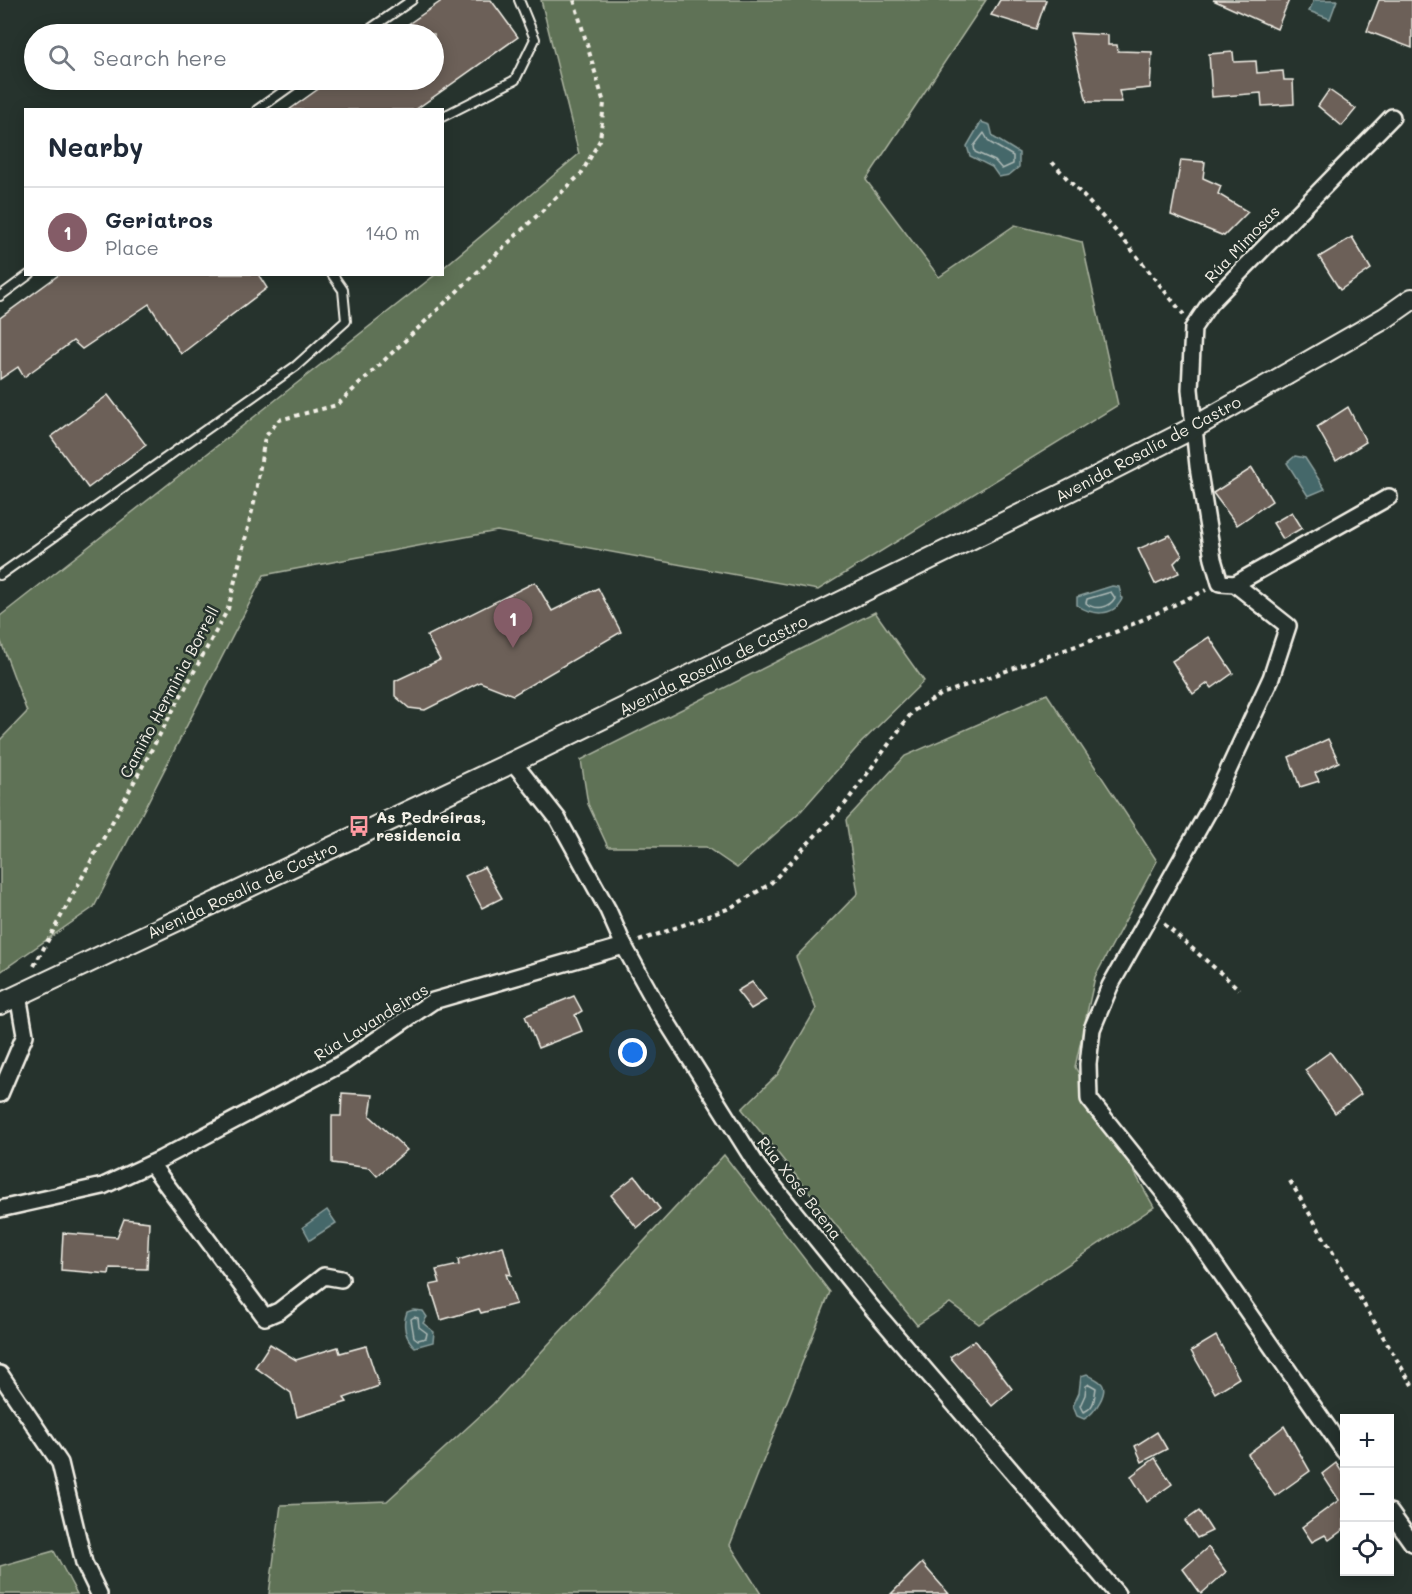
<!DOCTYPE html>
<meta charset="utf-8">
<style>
:root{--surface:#fff;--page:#f2f2f3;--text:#1f2937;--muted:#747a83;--line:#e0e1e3;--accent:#845c67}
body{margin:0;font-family:Mali,sans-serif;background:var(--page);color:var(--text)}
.controls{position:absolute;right:18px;bottom:18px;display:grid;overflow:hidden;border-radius:0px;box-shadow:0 3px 15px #0003}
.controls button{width:54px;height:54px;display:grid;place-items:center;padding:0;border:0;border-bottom:2px solid var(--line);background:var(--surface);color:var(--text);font:30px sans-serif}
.you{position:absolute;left:633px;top:1053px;width:21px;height:21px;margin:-15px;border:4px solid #fff;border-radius:50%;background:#1a73e8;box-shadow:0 0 0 9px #1a73e833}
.badge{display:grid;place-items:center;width:39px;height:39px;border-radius:50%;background:var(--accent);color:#fff;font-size:20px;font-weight:700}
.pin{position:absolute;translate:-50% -50px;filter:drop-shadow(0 2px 3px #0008)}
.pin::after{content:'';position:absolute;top:32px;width:21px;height:18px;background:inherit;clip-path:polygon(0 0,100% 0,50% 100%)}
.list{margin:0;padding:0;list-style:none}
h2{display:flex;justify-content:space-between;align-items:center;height:78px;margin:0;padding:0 24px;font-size:26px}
h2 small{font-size:20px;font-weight:400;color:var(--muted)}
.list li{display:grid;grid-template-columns:39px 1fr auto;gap:18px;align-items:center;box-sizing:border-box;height:90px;padding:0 24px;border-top:2px solid var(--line)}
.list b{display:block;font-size:22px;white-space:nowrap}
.list p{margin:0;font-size:20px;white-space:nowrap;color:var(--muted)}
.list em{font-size:20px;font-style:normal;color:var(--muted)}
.icon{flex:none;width:33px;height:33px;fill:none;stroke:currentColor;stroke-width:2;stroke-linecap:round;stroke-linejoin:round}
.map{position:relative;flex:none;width:1412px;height:1594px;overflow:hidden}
.search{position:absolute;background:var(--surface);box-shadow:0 3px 15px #0003;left:24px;top:24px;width:420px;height:66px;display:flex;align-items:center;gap:15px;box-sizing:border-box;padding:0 21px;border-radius:33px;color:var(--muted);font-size:22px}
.panel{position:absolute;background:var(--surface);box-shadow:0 3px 15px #0003;left:24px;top:108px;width:420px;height:168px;border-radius:0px}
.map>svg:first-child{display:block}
.green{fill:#5f7256;stroke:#aab29f;stroke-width:1.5}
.water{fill:#45686b;stroke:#8b9f9d;stroke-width:1.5}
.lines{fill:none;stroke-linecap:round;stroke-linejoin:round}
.shore{stroke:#aebab6;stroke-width:1.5}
.building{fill:#6c6059;stroke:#f4f1e8;stroke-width:1.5}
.service-casing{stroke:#f4f1e8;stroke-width:12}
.minor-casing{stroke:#f4f1e8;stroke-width:20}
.tertiary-casing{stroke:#f4f1e8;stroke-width:24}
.path{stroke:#f4f1e8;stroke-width:4;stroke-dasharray:4.5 4.5;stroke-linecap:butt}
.service{stroke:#26332d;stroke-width:8}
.minor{stroke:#26332d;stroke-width:15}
.tertiary{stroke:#26332d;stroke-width:20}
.labels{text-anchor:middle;stroke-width:5;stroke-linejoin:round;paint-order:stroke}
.street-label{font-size:16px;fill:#f4f1e8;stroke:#26332d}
.poi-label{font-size:16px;font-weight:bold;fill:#f4f1e8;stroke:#26332d;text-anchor:start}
</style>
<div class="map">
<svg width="1412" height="1594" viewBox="0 0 1412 1594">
<rect width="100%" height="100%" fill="#26332d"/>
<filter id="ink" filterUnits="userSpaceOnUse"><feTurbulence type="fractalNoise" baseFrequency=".0167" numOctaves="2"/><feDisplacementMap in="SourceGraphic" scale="12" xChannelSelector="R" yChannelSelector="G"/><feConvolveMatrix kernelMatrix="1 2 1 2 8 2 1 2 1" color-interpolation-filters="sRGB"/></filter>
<g filter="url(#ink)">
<g class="green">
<path d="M541,0H986L866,180L939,277L1015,225L1082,242L1118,405L818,590L497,531L264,575L94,907L0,972V740L27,712L0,639V616L435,275L442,274L443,268L579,154Z"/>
<path d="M875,612L924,681L861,743L801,811L737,868L706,847H608L588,804L581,760Z"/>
<path d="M1047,694L1157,861L1095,977L1075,1067L1154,1207L979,1324L950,1303L917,1325L742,1109L778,1074L816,1009L796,957L858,893L846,820L905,756Z"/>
<path d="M724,1155L830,1292L730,1545L761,1594H269L281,1505L387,1501L493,1404Z"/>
<path d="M54,1551L77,1594H0V1566Z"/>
</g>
<g class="water">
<path d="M1314,0H1337L1330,19L1309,11Z"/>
<path d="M981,122L990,125L993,137L1019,153V167L1009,175L999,177L992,167L970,156L967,146Z"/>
<path d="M1295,456L1305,458L1325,489L1308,496L1287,463Z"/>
<path d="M1112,586L1119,587L1122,599C1113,618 1091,615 1077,605V597Z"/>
<path d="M327,1210L336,1223L310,1240L303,1227Z"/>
<path d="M413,1310L423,1311L427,1317L423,1323L434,1332L433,1342L415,1347C405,1338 402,1325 407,1312Z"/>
<path d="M1087,1374C1091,1377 1097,1379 1100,1382C1111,1390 1094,1414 1084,1419L1077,1416L1073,1406L1079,1393L1081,1376Z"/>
</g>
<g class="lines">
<g class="shore">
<path d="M984,133L989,142L1013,156V164L1002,169L995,161L975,152L974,146Z"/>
<path d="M1111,592L1115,598C1109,608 1095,611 1086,603L1087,599Z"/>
<path d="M414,1317L418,1318L419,1327L427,1333L426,1338L418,1340L414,1337L411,1319Z"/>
<path d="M1089,1384L1096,1388C1094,1399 1095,1408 1083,1412L1080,1406L1085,1395L1086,1386Z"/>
</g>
</g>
<g class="building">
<path d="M443,0H491L518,37L415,110H289L331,80H434V34H394Z"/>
<path d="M1000,0H1046L1036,29L991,15Z"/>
<path d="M1213,0H1289L1277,29Z"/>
<path d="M1379,0H1412V48L1367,31Z"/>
<path d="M1070,33L1108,35V45H1117L1118,51L1152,52L1150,88L1119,91L1122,102H1087Z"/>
<path d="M1233,52L1234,62L1256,61L1257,73L1283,71L1284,80H1293L1294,104L1262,106L1261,93L1212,97L1209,54Z"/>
<path d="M1329,90L1356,109L1342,126L1318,106Z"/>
<path d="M1181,160L1205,162L1203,178L1221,186L1218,194L1248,212L1224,236L1171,215Z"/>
<path d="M1352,237L1371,269L1340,290L1319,257Z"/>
<path d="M60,274H258L267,288L181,354L149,304L82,349L73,341L24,377L18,367L0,379V318Z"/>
<path d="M108,395L146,445L88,488L51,437Z"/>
<path d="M1348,407L1366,442L1336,461L1317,427Z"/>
<path d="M1252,468L1272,501L1237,525L1213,493Z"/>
<path d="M1292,512L1302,528L1283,539L1273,523Z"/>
<path d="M1170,535L1182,555L1174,563L1179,573L1155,584L1138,549Z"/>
<path d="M535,582L552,611L598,588L621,632L513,695L480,682L425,710L409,708L395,696V681L440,660L427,636Z"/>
<path d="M1209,637L1233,673L1212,688L1208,683L1193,694L1172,661Z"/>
<path d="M1328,739L1339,762L1315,773L1319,781L1300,787L1289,757Z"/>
<path d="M484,867L502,898L482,908L465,876Z"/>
<path d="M752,982L766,1000L751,1009L737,991Z"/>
<path d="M574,996L582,1011L575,1015L582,1031L538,1048L525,1016Z"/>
<path d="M1330,1052L1361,1094L1335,1113L1305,1070Z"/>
<path d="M342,1093L373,1095L370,1116L407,1150L377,1176L370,1168L332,1163V1116H341Z"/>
<path d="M635,1176L660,1209L637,1228L611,1195Z"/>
<path d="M124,1219L149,1222L147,1269L110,1268L109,1274L61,1270L63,1233L117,1237Z"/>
<path d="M503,1246L511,1275L506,1274L516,1304L481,1313L479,1309L441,1320L430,1285L440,1283L436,1270L459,1265L458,1260Z"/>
<path d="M1216,1336L1239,1378L1215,1393L1191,1351Z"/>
<path d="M975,1340L1012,1389L992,1406L950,1357Z"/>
<path d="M270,1344L296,1360L338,1347L340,1353L366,1346L379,1386L344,1398L347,1402L297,1417L291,1393L255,1367Z"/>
<path d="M1284,1426L1310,1471L1275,1496L1248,1454Z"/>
<path d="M1157,1432L1167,1449L1142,1462L1135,1446Z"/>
<path d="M1155,1458L1172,1484L1147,1502L1131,1476Z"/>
<path d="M1336,1463L1344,1475V1529L1329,1540L1325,1535L1312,1542L1302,1527L1339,1500L1322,1474Z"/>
<path d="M1199,1511L1212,1531L1197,1538L1185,1521Z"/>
<path d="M1208,1547L1226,1572L1201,1594L1183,1569Z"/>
<path d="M922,1563L949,1594H891Z"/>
</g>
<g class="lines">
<defs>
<g id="service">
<path d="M363,34L412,0"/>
<path d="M257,110L299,80"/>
<path d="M442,117L515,80L535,39L519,0"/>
<path d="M0,296L30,274"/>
<path d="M0,575L296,366L346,321L343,290L332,274"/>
</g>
<g id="minor">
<path d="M1235,584L1389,497"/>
<path d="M513,762L558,819L608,910L624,946L660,1011L758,1167L872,1308L1117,1594"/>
<path d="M0,1094L25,1035L18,995"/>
<path d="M151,1164L265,1317L279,1311L324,1276L341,1279"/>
<path d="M0,1209L103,1186L161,1159L341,1064L433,1001L624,946"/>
<path d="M0,1374L60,1463L84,1563L99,1594"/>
<path d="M1344,1451L1173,1204L1089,1099L1088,1064L1092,1029L1110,986L1213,803L1271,678L1288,626L1235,584L1220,583L1213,559L1198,466L1190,389L1193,328L1210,303L1392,117"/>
<path d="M1390,1512L1412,1543"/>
</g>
<path id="tertiary" d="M0,1004L513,762L1069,491L1193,428L1385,318L1412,299"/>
</defs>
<use href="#service" class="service-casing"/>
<use href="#minor" class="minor-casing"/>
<use href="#tertiary" class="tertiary-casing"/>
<g class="path">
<path d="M1052,162L1123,239L1184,315"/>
<path d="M1164,924L1239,989"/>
<path d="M639,941L730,908L770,884L845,804L913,711L942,694L1118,631L1206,590"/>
<path d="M34,966L228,609L254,503L265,437L279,420L337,405L581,174L600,140L604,103L574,0"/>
<path d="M1290,1181L1412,1385"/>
</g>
<use href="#service" class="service"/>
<use href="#minor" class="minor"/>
<use href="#tertiary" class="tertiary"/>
</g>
</g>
<defs>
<symbol id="bus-bare" viewBox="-9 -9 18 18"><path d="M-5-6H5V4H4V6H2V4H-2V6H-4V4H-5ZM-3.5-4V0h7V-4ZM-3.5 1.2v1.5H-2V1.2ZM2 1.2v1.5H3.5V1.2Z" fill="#ff9aa2" stroke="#26332d" stroke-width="2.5" paint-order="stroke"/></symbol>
</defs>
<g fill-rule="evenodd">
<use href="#bus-bare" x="344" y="811" width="30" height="30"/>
</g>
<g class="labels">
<g class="street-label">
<text transform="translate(1242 244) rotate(-46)" y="6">Rúa Mimosas</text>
<text transform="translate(1148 449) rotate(-28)" y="6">Avenida Rosalía de Castro</text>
<text transform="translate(713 665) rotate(-26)" y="6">Avenida Rosalía de Castro</text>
<text transform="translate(169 692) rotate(-62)" y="6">Camiño Herminia Borrell</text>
<text transform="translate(242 890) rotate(-25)" y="6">Avenida Rosalía de Castro</text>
<text transform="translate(371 1022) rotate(-32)" y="6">Rúa Lavandeiras</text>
<text transform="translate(800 1188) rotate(52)" y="6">Rúa Xosé Baena</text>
</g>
<g class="poi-label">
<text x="376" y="823">As Pedreiras,<tspan x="376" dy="18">residencia</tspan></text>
</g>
</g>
</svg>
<div class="controls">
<button>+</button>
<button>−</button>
<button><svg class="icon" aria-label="locate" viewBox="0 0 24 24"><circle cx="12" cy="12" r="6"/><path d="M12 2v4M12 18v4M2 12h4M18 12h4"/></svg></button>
</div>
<div class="you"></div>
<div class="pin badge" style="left:513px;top:648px">1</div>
<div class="search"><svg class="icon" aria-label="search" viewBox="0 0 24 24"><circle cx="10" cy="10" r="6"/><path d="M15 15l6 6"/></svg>Search here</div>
<section class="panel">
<h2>Nearby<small></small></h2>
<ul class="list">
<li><span class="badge">1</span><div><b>Geriatros</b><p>Place</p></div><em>140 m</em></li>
</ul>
</section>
</div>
